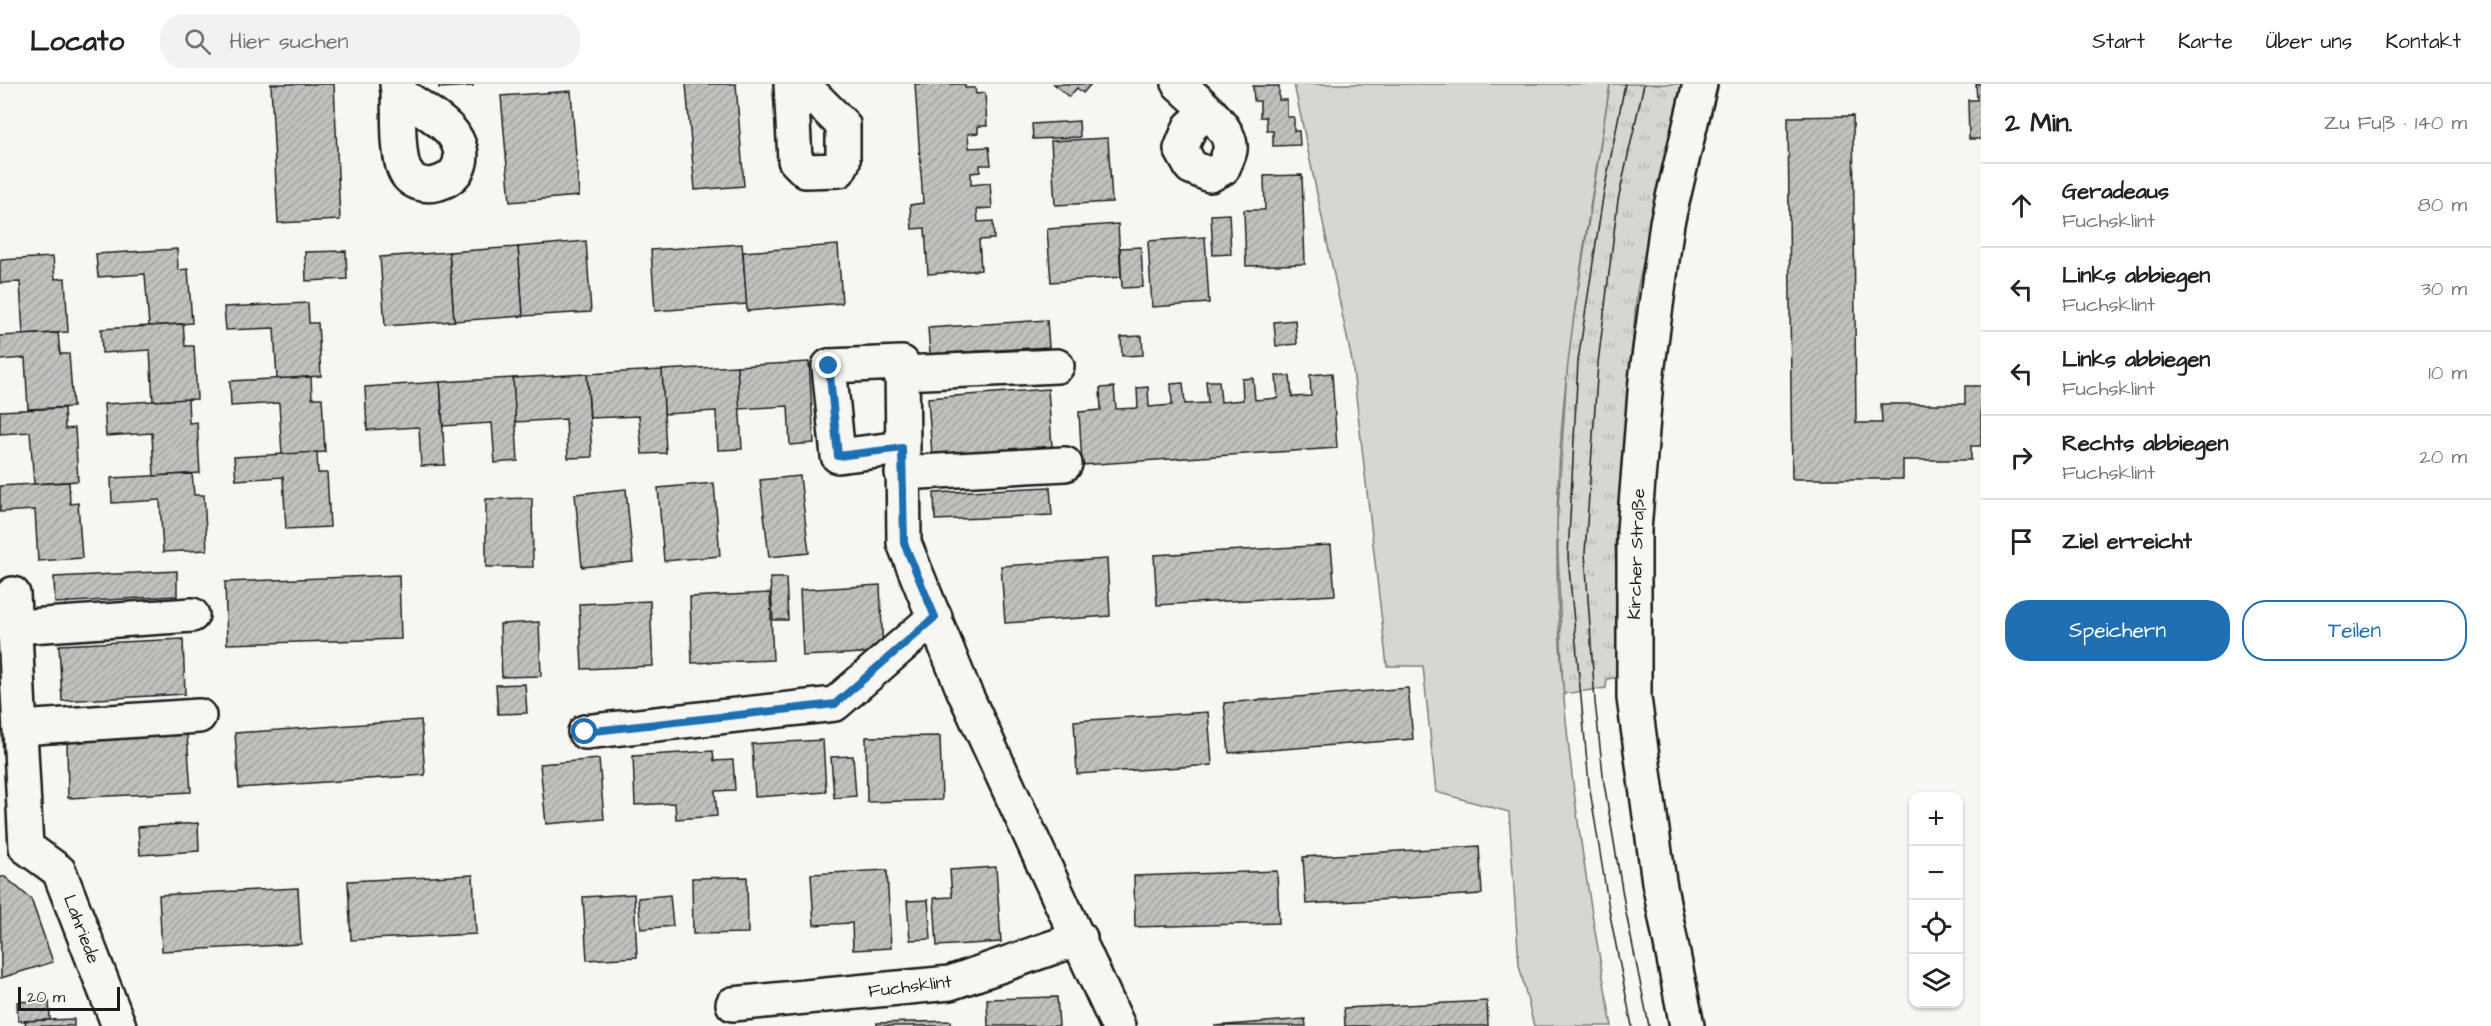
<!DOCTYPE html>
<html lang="de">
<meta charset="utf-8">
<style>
:root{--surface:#fff;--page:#f2f2f2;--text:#222;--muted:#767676;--line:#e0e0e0;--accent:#1f6fb2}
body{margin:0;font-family:"Architects Daughter",sans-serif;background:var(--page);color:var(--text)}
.controls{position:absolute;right:18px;bottom:18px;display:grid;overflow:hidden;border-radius:12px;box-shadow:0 2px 4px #0004}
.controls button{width:54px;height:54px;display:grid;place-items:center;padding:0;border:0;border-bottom:2px solid var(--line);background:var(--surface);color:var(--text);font:30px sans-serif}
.scale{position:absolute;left:18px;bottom:15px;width:102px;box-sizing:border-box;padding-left:6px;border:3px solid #1c1c1c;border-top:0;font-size:16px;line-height:21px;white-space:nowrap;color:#1c1c1c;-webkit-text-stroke:4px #f6f6f2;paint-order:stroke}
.stop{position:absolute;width:18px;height:18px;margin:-14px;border:4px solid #1f6fb2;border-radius:50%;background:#fff}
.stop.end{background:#1f6fb2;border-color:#fff;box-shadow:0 2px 6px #0008}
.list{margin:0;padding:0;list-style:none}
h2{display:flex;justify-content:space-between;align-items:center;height:78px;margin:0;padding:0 24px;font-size:26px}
h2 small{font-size:20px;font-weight:400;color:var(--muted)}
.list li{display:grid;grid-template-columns:39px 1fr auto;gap:18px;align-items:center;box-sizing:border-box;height:84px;padding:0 24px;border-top:2px solid var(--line)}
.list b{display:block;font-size:22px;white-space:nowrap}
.list p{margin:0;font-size:20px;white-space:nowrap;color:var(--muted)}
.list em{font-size:20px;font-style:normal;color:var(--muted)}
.actions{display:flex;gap:12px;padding:18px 24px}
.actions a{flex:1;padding:14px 0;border:2px solid var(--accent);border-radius:24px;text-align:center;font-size:21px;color:var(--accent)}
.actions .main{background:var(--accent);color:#fff}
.icon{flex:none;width:33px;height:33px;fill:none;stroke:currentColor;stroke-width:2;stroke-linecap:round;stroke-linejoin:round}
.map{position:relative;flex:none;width:1981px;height:942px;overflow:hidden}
header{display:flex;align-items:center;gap:36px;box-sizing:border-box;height:84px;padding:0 30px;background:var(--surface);border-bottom:2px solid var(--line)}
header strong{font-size:28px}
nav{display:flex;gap:33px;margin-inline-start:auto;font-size:21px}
.search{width:420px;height:54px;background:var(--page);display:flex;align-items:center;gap:15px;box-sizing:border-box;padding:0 21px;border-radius:24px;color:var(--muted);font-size:22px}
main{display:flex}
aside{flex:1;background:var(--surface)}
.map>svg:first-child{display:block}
.grass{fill:url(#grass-tufts);stroke:#797977;stroke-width:1.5}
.park{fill:#d6d6d2;stroke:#797977;stroke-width:1.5}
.building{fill:url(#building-hatch);stroke:#1c1c1c;stroke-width:1.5}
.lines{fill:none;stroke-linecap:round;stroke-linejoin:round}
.minor-casing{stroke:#1c1c1c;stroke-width:38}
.major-casing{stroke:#1c1c1c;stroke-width:38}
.minor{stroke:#f6f6f2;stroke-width:33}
.major{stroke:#f6f6f2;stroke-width:33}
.tram{stroke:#1c1c1c;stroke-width:1.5}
.route{stroke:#1f6fb2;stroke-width:8}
.labels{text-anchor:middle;stroke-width:4.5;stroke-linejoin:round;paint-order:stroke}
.street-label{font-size:18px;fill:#1c1c1c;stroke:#f6f6f2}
</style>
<header>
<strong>Locato</strong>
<div class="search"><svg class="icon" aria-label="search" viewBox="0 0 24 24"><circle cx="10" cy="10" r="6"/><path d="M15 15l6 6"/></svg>Hier suchen</div>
<nav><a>Start</a><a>Karte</a><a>Über uns</a><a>Kontakt</a></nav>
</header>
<main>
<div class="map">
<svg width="1981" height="942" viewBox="0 0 1981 942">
<defs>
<pattern id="grass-tufts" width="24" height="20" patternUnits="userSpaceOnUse" patternTransform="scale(1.5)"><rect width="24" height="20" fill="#d6d6d2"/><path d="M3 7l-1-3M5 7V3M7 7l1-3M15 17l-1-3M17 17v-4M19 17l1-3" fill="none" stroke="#b7b7b4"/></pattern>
<pattern id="building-hatch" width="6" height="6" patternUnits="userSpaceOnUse" patternTransform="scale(1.5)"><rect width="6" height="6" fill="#c0c0bd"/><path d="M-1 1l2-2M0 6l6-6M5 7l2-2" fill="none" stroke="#a4a4a2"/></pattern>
</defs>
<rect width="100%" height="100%" fill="#f6f6f2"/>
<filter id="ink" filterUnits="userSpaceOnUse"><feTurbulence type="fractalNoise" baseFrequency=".0167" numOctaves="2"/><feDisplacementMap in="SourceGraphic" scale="12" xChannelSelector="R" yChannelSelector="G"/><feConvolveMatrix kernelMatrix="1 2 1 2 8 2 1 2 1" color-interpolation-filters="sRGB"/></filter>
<g filter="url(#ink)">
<path class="grass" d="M1610,0H1681L1637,207L1615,462L1620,593L1607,595L1606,604L1563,610L1557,440L1568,270Z"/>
<path class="park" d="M1294,0H1610C1587,146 1559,292 1557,440C1555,608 1581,777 1612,942H1534L1519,881L1509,728L1436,708L1423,582H1387L1352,277Z"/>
<g class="building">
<path d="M271,0H334L340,136L278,139Z"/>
<path d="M439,0H473V2L439,4Z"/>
<path d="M686,0H736L744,102L695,106Z"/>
<path d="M915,0H965V4H975L976,10L985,9L987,42H978V49L968,50L969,64L989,63L991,81H980V88L971,89V101L990,99L992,124L977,125L978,138L993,137L994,155L979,156L981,186L928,190L925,144L912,145L910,121L923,119Z"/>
<path d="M1054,0H1091L1083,9L1077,4L1069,13Z"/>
<path d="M1976,0H1981V55H1969L1968,16H1977Z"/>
<path d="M1253,2H1279V16H1287V33H1294V47H1299L1300,61L1273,62V47H1267L1266,33H1260V17H1254Z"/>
<path d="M571,7L579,112L510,118L501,12Z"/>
<path d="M1853,32L1856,339H1882L1881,320H1965V302H1981V362H1971V376H1903V395H1792L1788,33Z"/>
<path d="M1079,37L1080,53L1033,55L1032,40Z"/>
<path d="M1108,54L1112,118L1055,121L1051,57Z"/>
<path d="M1302,91L1305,180L1246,182L1244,126H1265L1264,92Z"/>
<path d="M1229,130L1231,170L1213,171L1211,131Z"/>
<path d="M1118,140L1121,193L1051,198L1047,145Z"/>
<path d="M1205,153L1209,219L1152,223L1148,157Z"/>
<path d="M586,157L591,228L523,232L518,163Z"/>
<path d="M742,160L747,220L655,227L651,166Z"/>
<path d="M838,161L842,219L747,227L743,168Z"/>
<path d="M518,163L523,232L454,237L449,168Z"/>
<path d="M1141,163L1143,203L1122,204L1120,164Z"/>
<path d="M177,165L178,186L188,185L192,239L149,242L145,190L98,193L96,170Z"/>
<path d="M346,167L347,195L306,197L305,168Z"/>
<path d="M449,168L454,237L385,242L380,173Z"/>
<path d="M53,173L55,195L65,194L68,248L23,251L20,198L0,199V176Z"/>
<path d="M308,219L309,239H318L321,292L277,295L274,244L226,246L224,223Z"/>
<path d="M1047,236L1049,263L930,270L928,244Z"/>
<path d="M1295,236L1297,260L1276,262L1274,238Z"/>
<path d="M183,240L185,262H194L197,315L153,317L150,266L102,269L101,245Z"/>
<path d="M58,249L60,270H69L73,323L28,325L25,274L0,276V252Z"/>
<path d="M1142,252L1143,271L1122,272L1121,253Z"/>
<path d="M809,278L814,359L790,361L788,322L739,325L737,282Z"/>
<path d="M737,282L742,365L718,366L716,327L664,330L662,286Z"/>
<path d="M662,286L666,369L642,370L639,332L590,334L587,290Z"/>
<path d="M1332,289L1337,364L1082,381L1079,328L1101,326L1100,304L1114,303L1116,325L1138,324L1137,304L1148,303L1149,323L1172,321L1171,300L1183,299L1185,320L1208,319L1206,297H1219L1221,318L1243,316L1242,295L1253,294L1255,316L1278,314L1276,292H1290L1292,313L1311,312L1310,291Z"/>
<path d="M587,290L592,373L568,374L566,335L515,338L513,294Z"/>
<path d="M311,293L312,314H322L325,368L282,371L279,319L231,322L230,297Z"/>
<path d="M513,294L518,377L495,379L492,339L443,342L440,298Z"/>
<path d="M440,298L445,381L421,382L419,343L367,346L365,303Z"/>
<path d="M1048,305L1052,363L932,371L928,314Z"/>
<path d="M188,315L189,339L197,338L200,389L154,392L152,349L106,352L104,320Z"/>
<path d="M64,324L65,345L75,344L78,397L34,400L30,348L0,350V327Z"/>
<path d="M317,368L318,389H327L330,443L286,445L283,393L236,396L234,373Z"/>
<path d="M192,390L194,411H204L207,466L163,468L160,416L112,419L111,394Z"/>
<path d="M800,392L809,469L769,473L760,396Z"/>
<path d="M69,398L70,420L78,419L82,474L38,477L35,426L0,428V402Z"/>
<path d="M714,399L720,472L664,477L658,404Z"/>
<path d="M1050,403L1052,431L935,436L934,409Z"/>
<path d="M626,405L633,478L582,483L575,410Z"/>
<path d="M532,414L533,483H486V415Z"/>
<path d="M1331,461L1335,511L1157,521L1154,471Z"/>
<path d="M1107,475L1110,532L1005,539L1001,482Z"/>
<path d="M177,487V512L55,519L54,493Z"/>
<path d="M399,491L401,555L227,560L225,498Z"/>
<path d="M770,494H786L788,536H773Z"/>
<path d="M880,501L883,568L803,572L800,506Z"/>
<path d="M770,509L773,576L692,579L690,513Z"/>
<path d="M650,517L653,582L582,585L579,520Z"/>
<path d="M539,538L541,592L502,593L500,540Z"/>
<path d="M183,555L185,610L62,617L59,561Z"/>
<path d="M525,600L527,629L498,630L496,601Z"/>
<path d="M1408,604L1413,655L1229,669L1224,619Z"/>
<path d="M1208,628L1212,681L1077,690L1074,637Z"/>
<path d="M421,636L425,691L239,704L235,649Z"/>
<path d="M187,651L191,708L68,714L67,657Z"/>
<path d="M940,652L942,716L867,718L866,653Z"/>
<path d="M823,656L826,708L755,713L752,660Z"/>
<path d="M713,667L714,677L733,676L735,706L715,707L717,732L676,735L675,719L635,721L633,672Z"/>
<path d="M853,672L856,712L834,714L831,673Z"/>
<path d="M599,675L604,735L546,740L540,680Z"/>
<path d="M198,739L199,767L140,771L138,743Z"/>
<path d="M1479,762L1482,810L1306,820L1303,773Z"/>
<path d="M996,783L1001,858L937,862L934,814L952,813L950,786Z"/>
<path d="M887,786L891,864L853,866L852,839L814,841L811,790Z"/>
<path d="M1277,787L1279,839L1135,843L1134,792Z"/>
<path d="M473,791L476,850L351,856L348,797Z"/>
<path d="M0,793H5L31,815L53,878L1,894Z"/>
<path d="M747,793L748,849L693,850L692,794Z"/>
<path d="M298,804L301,860L162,867L159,811Z"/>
<path d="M634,810L637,873L587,876L583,813Z"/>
<path d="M670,811L673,842L641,845L638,814Z"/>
<path d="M928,816L931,855L910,856L907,817Z"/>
<path d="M1057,913L1059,942H988L987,915Z"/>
<path d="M49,916L50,936L18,937L17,918Z"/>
<path d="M1487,917L1488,942H1345L1344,924Z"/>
<path d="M74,935V942H26L25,937Z"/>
<path d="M1305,935L1306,942H1214Z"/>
<path d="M951,937V942H877V939Z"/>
</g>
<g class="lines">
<defs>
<g id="minor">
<path d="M397,0L398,8C399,29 397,62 403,82C414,120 484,95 453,50C443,36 412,19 398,8"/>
<path d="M791,0L795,76L806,87L839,86L843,78V41L802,0"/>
<path d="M1179,0C1195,15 1233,44 1230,66C1229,72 1225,79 1223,84L1210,91L1191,83L1181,65L1190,43L1208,27"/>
<path d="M902,289L1057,282"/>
<path d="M902,364L838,372L829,282L902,279L904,459L963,605L1118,942"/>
<path d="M902,389L1065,380"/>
<path d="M13,510L26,763L59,787L119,942"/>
<path d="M15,543L192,531"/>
<path d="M20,644L199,632"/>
<path d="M585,648L835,620L935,533"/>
<path d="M733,920L950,899L1080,854"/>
</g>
<path id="major" d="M1687,942L1659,798L1634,614V446L1646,296L1667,139L1700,0"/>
</defs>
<use href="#minor" class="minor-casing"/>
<use href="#major" class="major-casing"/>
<use href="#minor" class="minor"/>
<use href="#major" class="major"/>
<g class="tram">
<path d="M1625,0L1603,113L1578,277L1568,473L1589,700L1610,831L1632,942"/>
<path d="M1644,0L1618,116L1598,279L1585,469L1595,618L1604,699L1626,829L1649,942"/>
</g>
</g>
</g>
<g class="lines" filter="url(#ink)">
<path class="route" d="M585,648L835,620L935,533L904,459L902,364L838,372L829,282"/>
</g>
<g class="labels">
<g class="street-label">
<text transform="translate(1636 470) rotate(-88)" y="6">Kircher Straße</text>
<text transform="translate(82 845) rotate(69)" y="6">Lahriede</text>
<text transform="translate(910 902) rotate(-7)" y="6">Fuchsklint</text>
</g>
</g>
</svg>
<div class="controls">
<button>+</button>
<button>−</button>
<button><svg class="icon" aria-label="locate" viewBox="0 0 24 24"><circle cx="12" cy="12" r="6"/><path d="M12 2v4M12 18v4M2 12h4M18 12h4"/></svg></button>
<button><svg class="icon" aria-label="layers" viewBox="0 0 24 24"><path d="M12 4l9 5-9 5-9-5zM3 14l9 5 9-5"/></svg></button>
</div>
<div class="scale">20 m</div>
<div class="stop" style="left:585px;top:648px"></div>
<div class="stop end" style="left:829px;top:282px"></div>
</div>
<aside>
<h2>2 Min.<small>Zu Fuß · 140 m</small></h2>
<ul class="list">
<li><svg class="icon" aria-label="ahead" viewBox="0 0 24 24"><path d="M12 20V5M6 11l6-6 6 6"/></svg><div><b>Geradeaus</b><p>Fuchsklint</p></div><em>80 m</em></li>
<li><svg class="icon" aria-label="left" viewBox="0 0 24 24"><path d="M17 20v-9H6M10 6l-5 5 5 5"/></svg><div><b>Links abbiegen</b><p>Fuchsklint</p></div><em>30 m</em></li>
<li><svg class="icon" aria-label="left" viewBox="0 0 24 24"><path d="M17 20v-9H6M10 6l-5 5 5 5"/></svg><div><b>Links abbiegen</b><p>Fuchsklint</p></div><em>10 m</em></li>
<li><svg class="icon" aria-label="right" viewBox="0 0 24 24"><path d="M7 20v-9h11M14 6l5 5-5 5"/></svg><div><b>Rechts abbiegen</b><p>Fuchsklint</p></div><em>20 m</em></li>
<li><svg class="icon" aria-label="arrive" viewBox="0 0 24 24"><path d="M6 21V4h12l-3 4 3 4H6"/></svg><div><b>Ziel erreicht</b></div></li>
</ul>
<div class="actions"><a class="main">Speichern</a><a>Teilen</a></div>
</aside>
</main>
